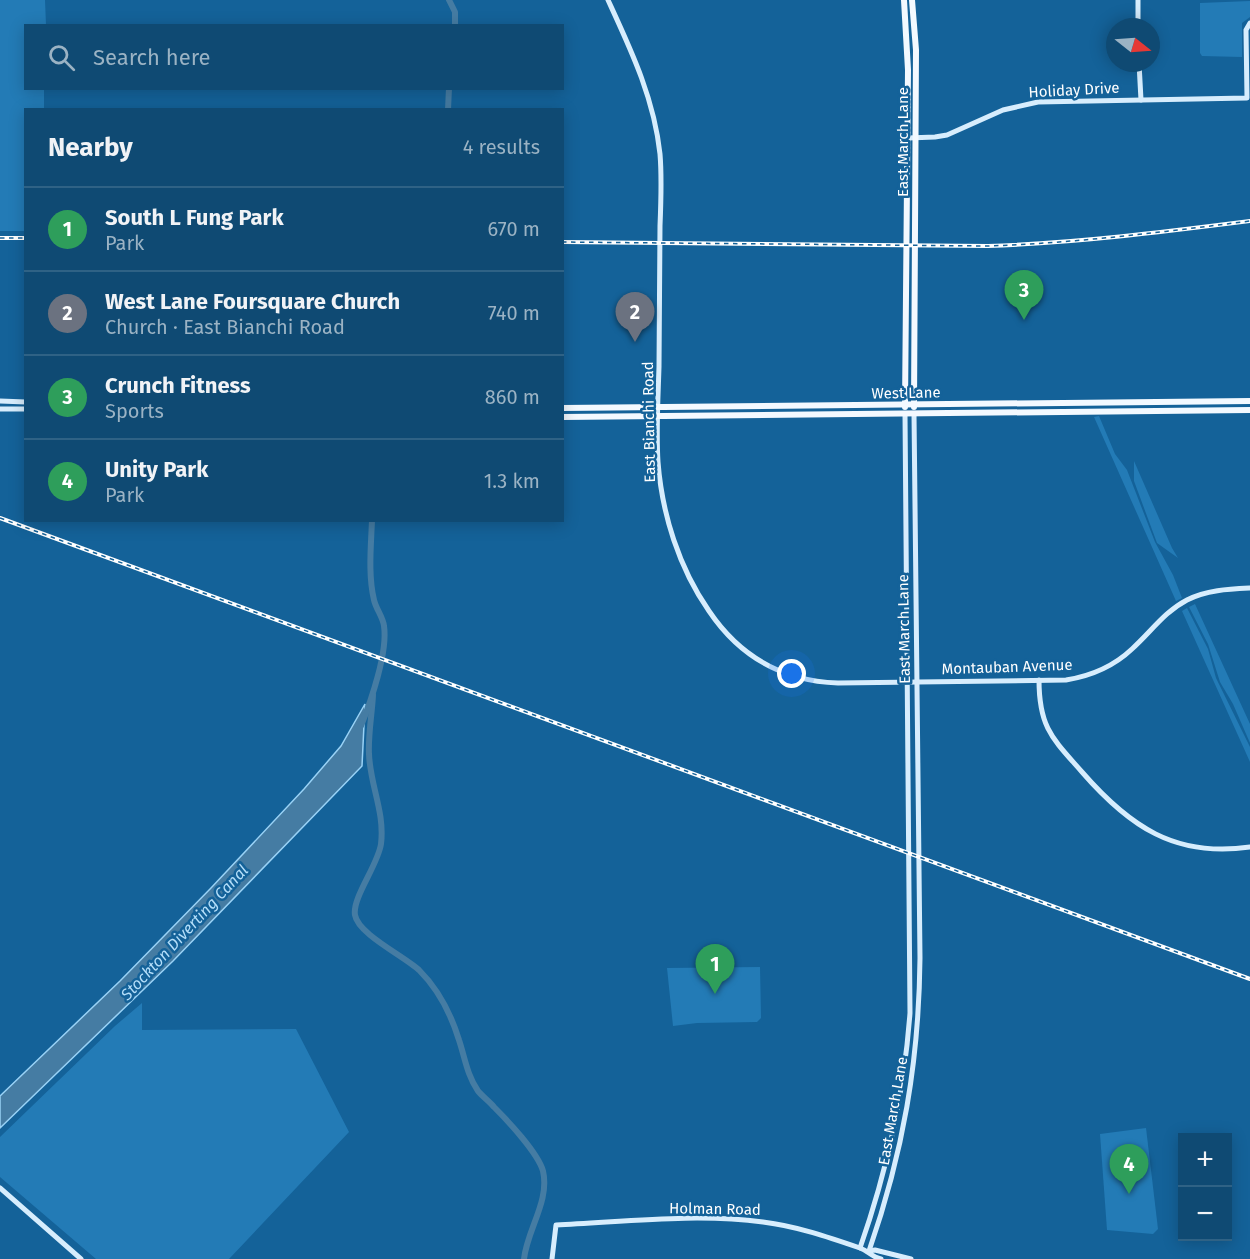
<!DOCTYPE html>
<meta charset="utf-8">
<style>
:root{--surface:#0f4a73;--page:#185178;--text:#f1f3f6;--muted:#9bb3c4;--line:#2f6285;--accent:#ffbe69}
body{margin:0;font-family:"Fira Sans",sans-serif;background:var(--page);color:var(--text)}
.controls{position:absolute;right:18px;bottom:18px;display:grid;overflow:hidden;border-radius:0px;box-shadow:0 3px 15px #0003}
.controls button{width:54px;height:54px;display:grid;place-items:center;padding:0;border:0;border-bottom:2px solid var(--line);background:var(--surface);color:var(--text);font:30px sans-serif}
.compass{position:absolute;left:1106px;top:18px;width:54px;height:54px;border-radius:50%;background:var(--surface);box-shadow:0 3px 15px #0003;rotate:107deg}
.you{position:absolute;left:792px;top:674px;width:21px;height:21px;margin:-15px;border:4px solid #fff;border-radius:50%;background:#1a73e8;box-shadow:0 0 0 9px #1a73e833}
.badge{display:grid;place-items:center;width:39px;height:39px;border-radius:50%;background:var(--accent);color:#fff;font-size:20px;font-weight:700}
.pin{position:absolute;translate:-50% -50px;filter:drop-shadow(0 2px 3px #0008)}
.pin::after{content:'';position:absolute;top:32px;width:21px;height:18px;background:inherit;clip-path:polygon(0 0,100% 0,50% 100%)}
.list{margin:0;padding:0;list-style:none}
h2{display:flex;justify-content:space-between;align-items:center;height:78px;margin:0;padding:0 24px;font-size:26px}
h2 small{font-size:20px;font-weight:400;color:var(--muted)}
.list li{display:grid;grid-template-columns:39px 1fr auto;gap:18px;align-items:center;box-sizing:border-box;height:84px;padding:0 24px;border-top:2px solid var(--line)}
.list b{display:block;font-size:22px;white-space:nowrap}
.list p{margin:0;font-size:20px;white-space:nowrap;color:var(--muted)}
.list em{font-size:20px;font-style:normal;color:var(--muted)}
.icon{flex:none;width:33px;height:33px;fill:none;stroke:currentColor;stroke-width:2;stroke-linecap:round;stroke-linejoin:round}
.map{position:relative;flex:none;width:1250px;height:1259px;overflow:hidden}
.search{position:absolute;background:var(--surface);box-shadow:0 3px 15px #0003;left:24px;top:24px;width:540px;height:66px;display:flex;align-items:center;gap:15px;box-sizing:border-box;padding:0 21px;border-radius:0px;color:var(--muted);font-size:22px}
.panel{position:absolute;background:var(--surface);box-shadow:0 3px 15px #0003;left:24px;top:108px;width:540px;height:414px;border-radius:0px}
.map>svg:first-child{display:block}
.green{fill:#237bb6}
.water{fill:#457ca3;stroke:#99d2f6;stroke-width:1.5}
.lines{fill:none;stroke-linecap:round;stroke-linejoin:round}
.river{stroke:#457ca3;stroke-width:6}
.secondary{stroke:#d7edfd;stroke-width:5}
.primary{stroke:#f3f9ff;stroke-width:6}
.rail-casing{stroke:#fff;stroke-width:4}
.rail{stroke:#146299;stroke-width:1.5;stroke-dasharray:4.5;stroke-linecap:butt}
.labels{text-anchor:middle;stroke-width:5;stroke-linejoin:round;paint-order:stroke}
.street-label{font-size:15px;fill:#fff;stroke:#146299}
.water-label{font-size:16px;font-style:italic;fill:#b4def9;stroke:#146299}
</style>
<div class="map">
<svg width="1250" height="1259" viewBox="0 0 1250 1259">
<rect width="100%" height="100%" fill="#146299"/>
<g class="green">
<path d="M0,0H45L46,25L26,26V88L44,89V109L26,110L25,231H0Z"/>
<path d="M1250,1V17L1242,23V57L1202,56L1200,53V3Z"/>
<path d="M1099,416L1115,454L1127,470L1155,542L1173,575L1182,598L1176,601L1094,417Z"/>
<path d="M1134,461L1172,548L1178,558L1157,543L1134,481Z"/>
<path d="M1195,604L1250,724V743L1233,704L1220,682L1208,644L1189,607Z"/>
<path d="M1187,608L1208,649L1216,678L1250,747V762L1182,611Z"/>
<path d="M760,967L761,1018L757,1022L697,1023L673,1026L667,968Z"/>
<path d="M142,1003V1030L296,1029L349,1132L229,1259H96L0,1177V1137L115,1026Z"/>
<path d="M1146,1128L1158,1229L1153,1234L1107,1230L1100,1134Z"/>
</g>
<path class="water" d="M365,704L362,766L173,961L0,1128V1096L120,981L211,888L304,789L341,746Z"/>
<g class="lines">
<g class="river">
<path d="M449,0L455,12V26"/>
<path d="M448,110L449,88"/>
<path d="M373,695C372,714 368,735 369,754C370,785 385,812 381,844C378,865 352,898 355,915C358,934 404,956 419,970C439,990 451,1014 459,1040C465,1058 467,1075 478,1091C483,1097 489,1101 494,1107C508,1121 538,1153 543,1171C550,1201 527,1230 524,1259"/>
<path d="M361,726C371,701 388,652 384,626C383,617 376,609 374,600C368,575 371,546 372,520"/>
</g>
<g class="secondary">
<path d="M608,0C631,50 654,98 660,154C662,178 661,202 660,226C660,273 659,320 659,367C658,399 656,431 658,462C662,514 679,568 709,611C740,657 782,681 838,683L1066,680C1091,676 1114,666 1132,649C1151,632 1164,612 1187,600C1206,590 1229,589 1250,588"/>
<path d="M1138,0V27"/>
<path d="M1139,63L1141,100"/>
<path d="M908,138L935,137L947,135L1003,110L1038,102L1247,98L1246,30L1250,23"/>
<path d="M0,401L26,402"/>
<path d="M0,409H26"/>
<path d="M1039,680C1039,728 1053,739 1082,772C1129,826 1175,858 1250,847"/>
<path d="M0,1188L81,1259"/>
<path d="M860,1248C887,1171 904,1094 910,1013L905,414"/>
<path d="M869,1251C903,1153 919,1062 920,958L914,414"/>
<path d="M869,1251L875,1250L911,1259"/>
<path d="M552,1259L556,1225C624,1222 695,1213 763,1222C796,1226 828,1237 860,1248C868,1251 872,1257 881,1259"/>
</g>
<g class="primary">
<path d="M904,0L908,70L905,407"/>
<path d="M912,0L916,50L914,407"/>
<path d="M562,408L1250,401"/>
<path d="M562,417L1250,410"/>
</g>
<defs>
<g id="rail">
<path d="M0,238H26"/>
<path d="M562,242L988,246C1076,243 1163,232 1250,221"/>
<path d="M0,518L1250,979"/>
</g>
</defs>
<use href="#rail" class="rail-casing"/>
<use href="#rail" class="rail"/>
</g>
<g class="labels">
<g class="street-label">
<text transform="translate(1074 90) rotate(-3)" y="5">Holiday Drive</text>
<text transform="translate(903 142) rotate(-90)" y="5">East March Lane</text>
<text transform="translate(906 393) rotate(-1)" y="5">West Lane</text>
<text transform="translate(649 422) rotate(-91)" y="5">East Bianchi Road</text>
<text transform="translate(904 629) rotate(-91)" y="5">East March Lane</text>
<text transform="translate(1007 667) rotate(-2)" y="5">Montauban Avenue</text>
<text transform="translate(893 1111) rotate(-80)" y="5">East March Lane</text>
<text transform="translate(715 1209) rotate(1)" y="5">Holman Road</text>
</g>
<g class="water-label">
<text transform="translate(184 932) rotate(-47)" y="6">Stockton Diverting Canal</text>
</g>
</g>
</svg>
<div class="controls">
<button>+</button>
<button>−</button>
</div>
<svg class="compass" viewBox="-18 -18 36 36"><path d="M0-13l5 13h-10z" fill="#e53935"/><path d="M0 13l5-13h-10z" fill="#9bb3c4"/></svg>
<div class="you"></div>
<div class="pin badge" style="left:715px;top:994px;background:#2e9e5b">1</div>
<div class="pin badge" style="left:635px;top:342px;background:#6b7280">2</div>
<div class="pin badge" style="left:1024px;top:320px;background:#2e9e5b">3</div>
<div class="pin badge" style="left:1129px;top:1194px;background:#2e9e5b">4</div>
<div class="search"><svg class="icon" aria-label="search" viewBox="0 0 24 24"><circle cx="10" cy="10" r="6"/><path d="M15 15l6 6"/></svg>Search here</div>
<section class="panel">
<h2>Nearby<small>4 results</small></h2>
<ul class="list">
<li><span class="badge" style="background:#2e9e5b">1</span><div><b>South L Fung Park</b><p>Park</p></div><em>670 m</em></li>
<li><span class="badge" style="background:#6b7280">2</span><div><b>West Lane Foursquare Church</b><p>Church · East Bianchi Road</p></div><em>740 m</em></li>
<li><span class="badge" style="background:#2e9e5b">3</span><div><b>Crunch Fitness</b><p>Sports</p></div><em>860 m</em></li>
<li><span class="badge" style="background:#2e9e5b">4</span><div><b>Unity Park</b><p>Park</p></div><em>1.3 km</em></li>
</ul>
</section>
</div>
